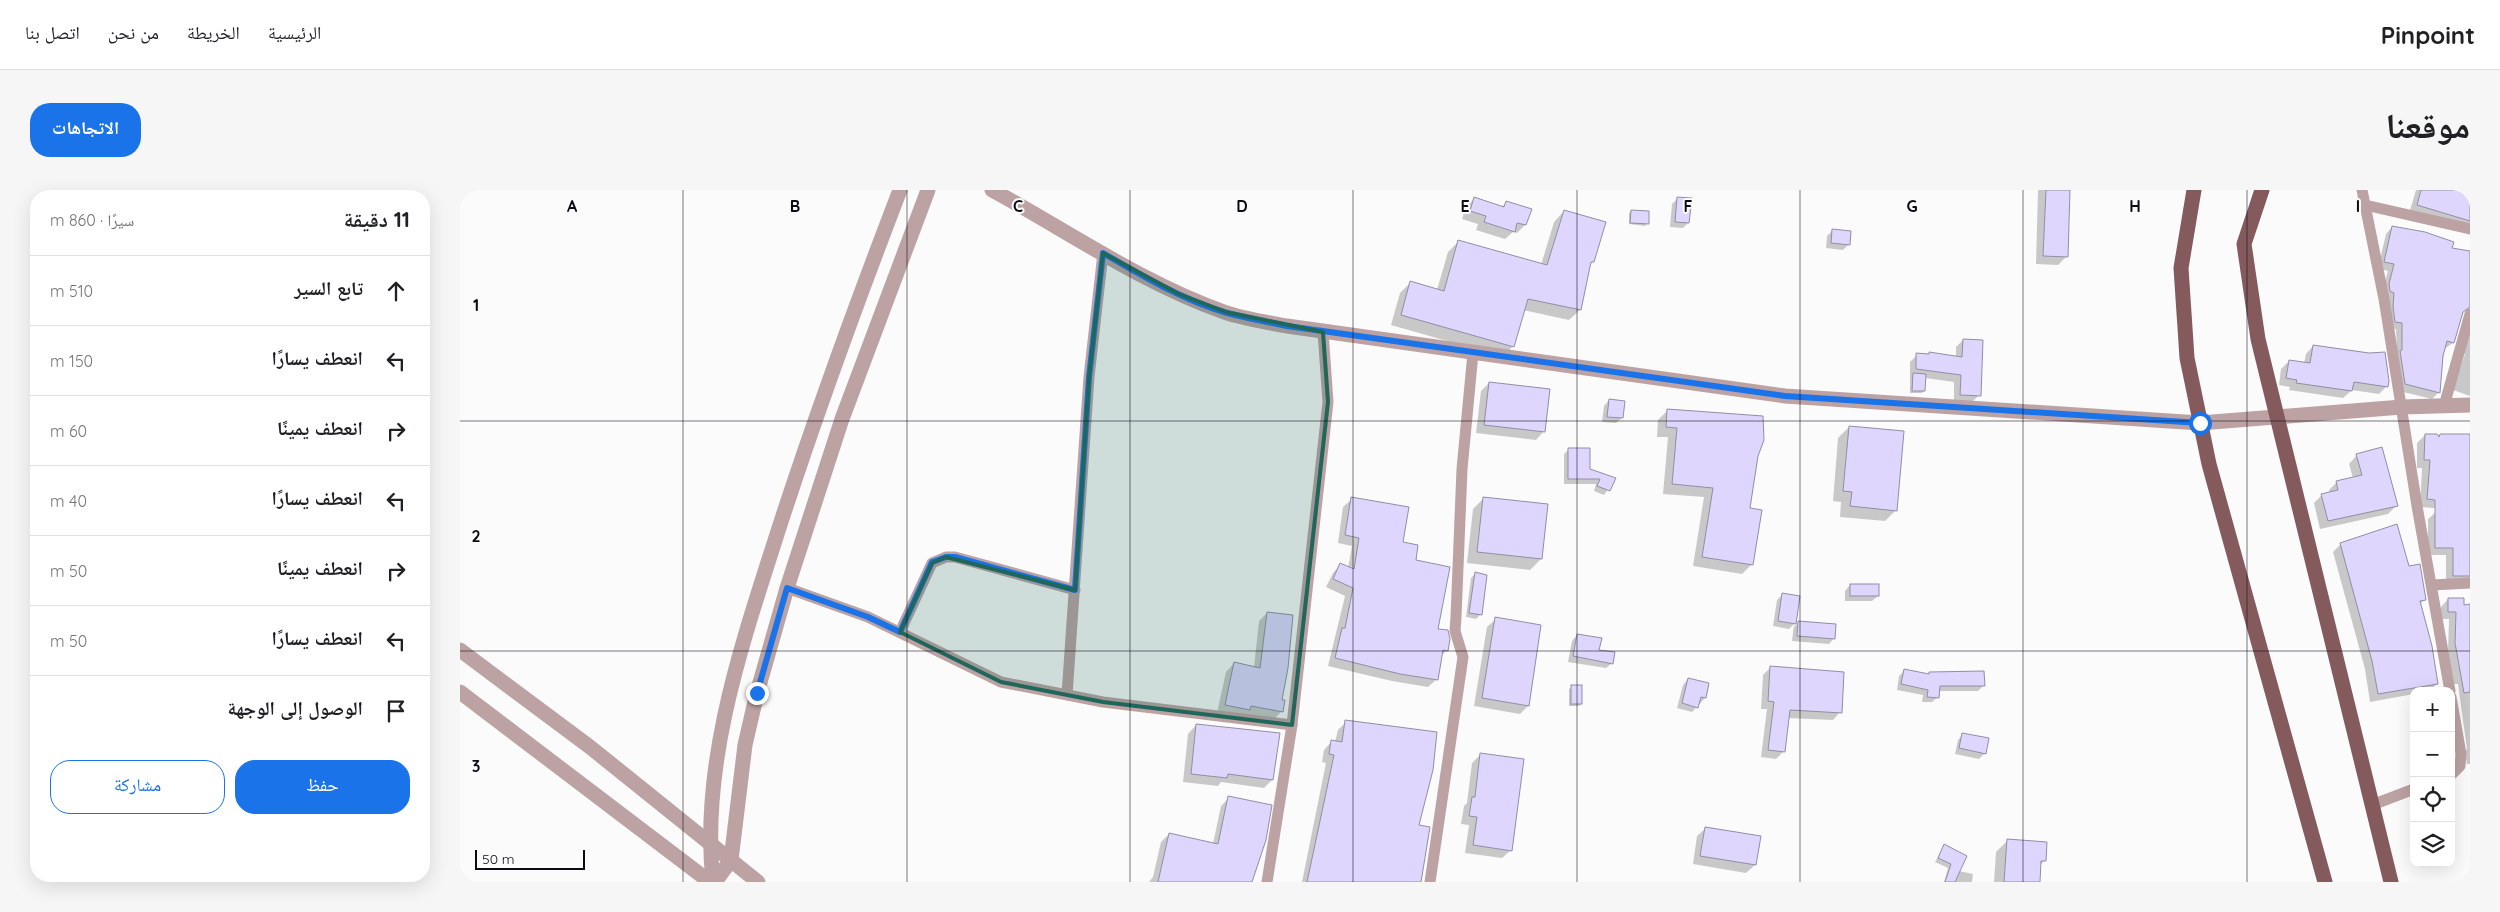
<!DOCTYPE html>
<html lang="ar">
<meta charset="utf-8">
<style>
:root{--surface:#fff;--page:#f6f6f6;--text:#202124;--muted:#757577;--line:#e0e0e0;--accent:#1a73e8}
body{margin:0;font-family:Quicksand,"Noto Naskh Arabic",sans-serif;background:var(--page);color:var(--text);direction:rtl}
.controls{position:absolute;right:15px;bottom:15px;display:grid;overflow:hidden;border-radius:10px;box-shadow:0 5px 20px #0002}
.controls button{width:45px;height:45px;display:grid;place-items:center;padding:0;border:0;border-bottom:1px solid var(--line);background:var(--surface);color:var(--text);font:25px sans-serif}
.scale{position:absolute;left:15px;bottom:12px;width:110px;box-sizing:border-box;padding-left:5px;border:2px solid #0c0a13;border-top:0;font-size:14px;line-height:18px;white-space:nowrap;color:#0c0a13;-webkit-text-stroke:4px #fbfbfb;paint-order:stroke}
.stop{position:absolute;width:15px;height:15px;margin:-11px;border:4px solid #1a73e8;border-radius:50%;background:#fff}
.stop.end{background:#1a73e8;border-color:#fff;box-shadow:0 1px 5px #0008}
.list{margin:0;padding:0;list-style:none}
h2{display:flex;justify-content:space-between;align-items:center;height:65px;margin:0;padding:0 20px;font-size:21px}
h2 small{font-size:16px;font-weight:400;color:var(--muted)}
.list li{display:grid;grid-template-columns:32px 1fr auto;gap:15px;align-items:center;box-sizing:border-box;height:70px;padding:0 20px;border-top:1px solid var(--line)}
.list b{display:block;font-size:19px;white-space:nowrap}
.list em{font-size:16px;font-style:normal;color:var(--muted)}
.actions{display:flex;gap:10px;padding:15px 20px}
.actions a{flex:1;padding:11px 0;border:1px solid var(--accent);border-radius:20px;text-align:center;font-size:18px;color:var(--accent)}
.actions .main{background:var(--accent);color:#fff}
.icon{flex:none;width:28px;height:28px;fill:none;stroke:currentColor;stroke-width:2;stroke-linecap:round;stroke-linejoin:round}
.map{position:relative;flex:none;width:2010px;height:692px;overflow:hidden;direction:ltr;border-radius:20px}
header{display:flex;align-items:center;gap:30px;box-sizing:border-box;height:70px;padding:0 25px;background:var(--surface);border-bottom:1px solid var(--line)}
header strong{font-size:24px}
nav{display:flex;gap:28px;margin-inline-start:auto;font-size:18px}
.intro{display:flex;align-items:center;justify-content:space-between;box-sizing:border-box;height:120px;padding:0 30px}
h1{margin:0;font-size:35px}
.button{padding:12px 22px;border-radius:20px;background:var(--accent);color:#fff;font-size:18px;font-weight:700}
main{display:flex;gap:30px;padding:0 30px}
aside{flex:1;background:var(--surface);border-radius:20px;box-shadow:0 5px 20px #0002}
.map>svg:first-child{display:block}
.shadow{fill:#0003}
.building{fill:#ded6fd;stroke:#928da5}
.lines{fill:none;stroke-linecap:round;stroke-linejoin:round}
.minor{stroke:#bca2a3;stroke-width:11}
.tertiary{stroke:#bca2a3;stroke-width:15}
.primary{stroke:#845a5c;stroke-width:15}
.route{stroke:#1a73e8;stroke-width:6}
.marked{fill:#20675b;fill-opacity:0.2;stroke:#20675b;stroke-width:4;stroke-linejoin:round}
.grid{fill:none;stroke:#0c0a13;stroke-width:1;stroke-opacity:0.55}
.grid-label{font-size:16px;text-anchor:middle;font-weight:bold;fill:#0c0a13;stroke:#fbfbfb;stroke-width:4;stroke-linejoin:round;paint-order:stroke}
</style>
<header>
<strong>Pinpoint</strong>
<nav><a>الرئيسية</a><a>الخريطة</a><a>من نحن</a><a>اتصل بنا</a></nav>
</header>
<div class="intro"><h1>موقعنا</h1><a class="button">الاتجاهات</a></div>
<main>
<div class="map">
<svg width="2010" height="692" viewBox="0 0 2010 692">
<rect width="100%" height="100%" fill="#fbfbfb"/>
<g class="shadow">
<path d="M1578,0H1609L1607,66L1598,75L1576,74Z"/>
<path d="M1956,0H2010V42L1949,24Z"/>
<path d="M1218,8L1228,33L1223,38L1210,37L1212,14Z"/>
<path d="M1014,9L1041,17L1046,13L1065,35L1057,43L1053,42L1045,49L1016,40L1018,34L1002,29L1006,17Z"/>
<path d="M1104,21L1133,72L1129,75L1120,120L1109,130L1063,120L1053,156L1043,167L931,135L940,103L950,93L977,100L988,62L998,52L1081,75L1094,32Z"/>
<path d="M1172,21L1187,33L1185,36L1169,34V23Z"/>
<path d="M1932,37L1991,59L2010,62V99L2006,116L2010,118L2001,123L1993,153L1984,159L1979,202L1972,209L1939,201L1936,139L1929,138L1922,102L1928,81L1918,78L1926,44Z"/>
<path d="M1373,40L1389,54L1383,60L1366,58L1367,46Z"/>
<path d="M2010,138V206L1993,200L2005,164L2003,163Z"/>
<path d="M1503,150L1519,205L1512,212H1494V192L1465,188L1464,201L1462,203H1450V172L1457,165L1496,167V157Z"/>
<path d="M1853,156L1927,196L1919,204L1892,200L1883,208L1829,200L1830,197L1819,195L1821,179L1829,171L1844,173L1846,164Z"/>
<path d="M1029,193L1084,241L1076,250L1016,243L1021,201Z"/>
<path d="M1149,210L1162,228L1156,233L1142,232L1144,216Z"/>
<path d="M1208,220L1297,265L1289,319L1292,374L1282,384L1233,376L1244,307L1203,304L1208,247H1197L1198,230Z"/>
<path d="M1389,237L1436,320L1425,331L1380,327L1381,312L1373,311L1378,248Z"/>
<path d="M1965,245L1978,248L1981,245L2010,246V311L1978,314L1974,318L1960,317L1962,278H1957V253Z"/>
<path d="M1108,260L1129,280L1154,290L1144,305L1134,301L1136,294H1104V264Z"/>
<path d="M1897,265L1937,315L1928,324L1860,339L1854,313L1862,305L1869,303V300L1877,292L1893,288L1889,274Z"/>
<path d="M1024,308L1081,369L1070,380L1007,373L1013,319Z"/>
<path d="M892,309L942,353L954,371L977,440L987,460L980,467L977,489L968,497L932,491L868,476L885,406L866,397L873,383L881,374L888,378L892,356L878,353L883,317Z"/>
<path d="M1976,322L2010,323V397L1986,393V365H1968V329Z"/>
<path d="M1881,354L1948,378L1965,409L1960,414L1976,494L1970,501H1954V504L1910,512L1905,479L1873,362Z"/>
<path d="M1015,384L1021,424L1016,429L1006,427L1011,388Z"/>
<path d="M1390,395L1418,406L1412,411H1385V401Z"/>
<path d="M1322,405L1338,407L1334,437L1339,432L1374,448L1369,454L1332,451L1334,434L1329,439L1313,436L1317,410Z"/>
<path d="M1988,409L2003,416H2010V574H2007L2005,561L2007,559L1998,494H1994L1988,461L1989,429H1981V417Z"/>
<path d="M807,423L822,521L813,530L757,523L766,482L774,473L794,477L799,431Z"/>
<path d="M1036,429L1068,516L1060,524L1014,516L1027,437Z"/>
<path d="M1117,445L1138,461L1152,473L1146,478L1108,472L1112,451Z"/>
<path d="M1311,477L1380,522L1373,530L1328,528L1324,561L1316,569L1301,567L1307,519H1301L1303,485Z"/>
<path d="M1445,480L1467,485L1469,483L1524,495L1518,501H1478V507L1472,512H1462L1463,505L1437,500L1439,486Z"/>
<path d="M1228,489L1245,508L1232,522L1217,518L1223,495Z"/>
<path d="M1112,497L1121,514L1119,516H1109V499Z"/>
<path d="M886,532L958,636L959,692H842L866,573L862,572L864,560L872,551L875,552L878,540Z"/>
<path d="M736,535L812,590L804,598L761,592L758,596L723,592L728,544Z"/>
<path d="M1503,544L1525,563L1519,569L1495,564L1498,550Z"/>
<path d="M1021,564L1051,660L1042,668L1005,663L1009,635L1001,634L1004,616L1007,613L1012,573Z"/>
<path d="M769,608L810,616L749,692H689L693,687L701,652L709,644L753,654L761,616Z"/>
<path d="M1246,638L1295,675L1286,683L1233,674L1237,646Z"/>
<path d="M1547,651L1585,670L1579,676L1578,692H1534L1536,662Z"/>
<path d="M1484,656L1499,681L1513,684L1512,692H1484L1488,678L1475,672Z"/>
</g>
<g class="building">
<path d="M1586,0H1610L1608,67L1583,66Z"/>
<path d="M1961,0H2010V31L1957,15Z"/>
<path d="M1014,7L1044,17L1046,11L1072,19L1066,35L1057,33L1055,42L1024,32L1026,26L1010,21Z"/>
<path d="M1217,7L1232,8L1229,33L1215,32Z"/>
<path d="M1104,20L1146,32L1134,72H1131L1121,120L1068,109L1054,157L941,125L950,91L984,101L998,50L1087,75Z"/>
<path d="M1171,20L1189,21V34L1170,33Z"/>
<path d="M1932,36L1965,42L1994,52L1992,58L2010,61V117L2003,122L1994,153L1987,151L1983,166L1980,203L1945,194L1940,161L1942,160V133L1935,132L1933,117L1934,103L1930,101L1929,94L1934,74L1924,72Z"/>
<path d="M1372,39L1391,41L1390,55L1371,53Z"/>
<path d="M1503,149L1523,150L1521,206L1500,205L1501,185L1456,179V163L1469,164V162L1502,167Z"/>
<path d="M1853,155L1909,163L1925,162L1929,191L1928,197L1894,192L1892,201L1836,193L1837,190L1826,188L1829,170L1850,173Z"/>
<path d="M1453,183L1466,184L1465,201H1452Z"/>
<path d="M1029,192L1090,199L1085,242L1024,235Z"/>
<path d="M1149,209L1165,211L1163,228L1147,227Z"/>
<path d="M1207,219L1303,226L1304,250L1298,266L1290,318L1302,320L1293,375L1242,367L1253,298L1212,294L1217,238L1206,237Z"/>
<path d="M1389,236L1444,241L1437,321L1390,316L1392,302L1383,301Z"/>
<path d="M1965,244H1977L1979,247L1980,244H2010V386H1993V358H1975V310L1967,309L1970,270H1964Z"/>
<path d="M1922,257L1938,316L1868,331L1861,304L1878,300L1876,291L1902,285L1896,264Z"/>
<path d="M1108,258H1130V279L1156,288L1150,301L1137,296L1140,289H1108Z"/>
<path d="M891,307L949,317L943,352L958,355L956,370L990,377L978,439L988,440L990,449L988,461L983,460L978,490L940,484L875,468L882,438H885L893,398L873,389L880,373L894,379L899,348L885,345Z"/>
<path d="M1023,307L1088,314L1082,369L1017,362Z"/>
<path d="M1937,334L1949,376L1960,374L1966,410L1960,411L1972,456L1978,494L1918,504L1912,471L1880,353Z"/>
<path d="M1015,382L1027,385L1022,425L1009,423Z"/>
<rect x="1390" y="394" width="29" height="12"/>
<path d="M1322,403L1340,406L1336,434L1318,431Z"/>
<path d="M1988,408H2004V415L2010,414V502L2004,503L1995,453L1996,422H1988Z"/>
<path d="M807,422L833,425L828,478L822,510H825L823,522L791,516L790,520L765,515L774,472L800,478Z"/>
<path d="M1035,427L1081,435L1069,516L1022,508Z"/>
<path d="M1338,431L1376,434L1375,449L1337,446Z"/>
<path d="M1117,444L1142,448L1139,460L1155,462L1153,474L1113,466Z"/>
<path d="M1310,476L1384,482L1382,523L1330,520L1325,562L1308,560L1314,512L1308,511Z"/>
<path d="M1444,479L1469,484V482L1524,481L1525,496H1480L1479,508L1467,507L1468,500L1441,494Z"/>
<path d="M1228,488L1249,493L1246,508L1241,507L1238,518L1222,513Z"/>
<rect x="1111" y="495" width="11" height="19"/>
<path d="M885,530L977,542L973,580L959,635L970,637L961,692H847L874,565L869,564L871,550L882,552Z"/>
<path d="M736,534L820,543L813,590L768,584L767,588L731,584Z"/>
<path d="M1502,543L1529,548L1526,564L1499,558Z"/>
<path d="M1020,563L1064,569L1052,661L1013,655L1017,627L1009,626L1012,607H1015Z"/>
<path d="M768,606L812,615L806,650L792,692H698L709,643L758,654Z"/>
<path d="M1245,637L1301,646L1296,675L1240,666Z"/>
<path d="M1547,649L1587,652L1586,671H1581L1580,692H1544Z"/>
<path d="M1484,654L1507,666L1495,692H1485L1491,674L1478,668Z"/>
</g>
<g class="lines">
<g class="minor">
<path d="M1902,0L1924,109L1957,316L1990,501"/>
<path d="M1905,15L2010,39"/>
<path d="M1984,216L2010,124"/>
<path d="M1972,395L2010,393"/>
<path d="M327,398L408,427L541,492L643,512L832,535L807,692"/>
<path d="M440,442L472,373L486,367H495L615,400"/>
<path d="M607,505L629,187L643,63"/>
<path d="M1991,507L2001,564L2000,576L1991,585"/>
<path d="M832,535L868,212L863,142"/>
<path d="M1912,615L1954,599"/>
<path d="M970,692L1003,467L995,441L996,427L1002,279L1013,163"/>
</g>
<g class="tertiary">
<path d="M532,0C609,42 682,93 764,122C784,129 806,132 827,136L1325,206L1740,233L1942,217L2010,215"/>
<path d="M0,460L130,557L298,692"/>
<path d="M0,502L250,692"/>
<path d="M253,692C240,572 283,451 319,338C356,224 397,112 440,0"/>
<path d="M255,692L271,670L285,555L297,503L327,398L382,229L468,0"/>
</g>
<g class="primary">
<path d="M1734,0L1721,78L1727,168L1749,274L1865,692"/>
<path d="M1802,0L1784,54L1798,149L1931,692"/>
</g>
</g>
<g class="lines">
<path class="route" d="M297,503L327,398L408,427L440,442L472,372L486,367H495L615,400L629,187L643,63C682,86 723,110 767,123C787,128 807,132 827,136L1325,206L1740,233"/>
</g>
<path class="marked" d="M643,63L719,104L766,122L863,142L868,212L832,535L643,512L541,492L440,442L472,373L486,367L615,400L629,187Z"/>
<path class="grid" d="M223,0V692M447,0V692M670,0V692M893,0V692M1117,0V692M1340,0V692M1563,0V692M1787,0V692M0,231H2010M0,461H2010"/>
<g class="grid-label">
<text x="112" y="22">A</text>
<text x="335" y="22">B</text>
<text x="558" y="22">C</text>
<text x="782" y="22">D</text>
<text x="1005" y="22">E</text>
<text x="1228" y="22">F</text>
<text x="1452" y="22">G</text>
<text x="1675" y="22">H</text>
<text x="1898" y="22">I</text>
<text x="16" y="121">1</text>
<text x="16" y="352">2</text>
<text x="16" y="582">3</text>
</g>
</svg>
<div class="controls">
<button>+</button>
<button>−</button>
<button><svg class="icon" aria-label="locate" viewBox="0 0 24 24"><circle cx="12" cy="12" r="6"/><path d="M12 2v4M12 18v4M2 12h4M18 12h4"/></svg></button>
<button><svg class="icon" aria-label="layers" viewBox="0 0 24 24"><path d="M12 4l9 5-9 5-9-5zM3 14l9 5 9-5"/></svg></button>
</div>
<div class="scale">50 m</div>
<div class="stop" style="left:1740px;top:233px"></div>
<div class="stop end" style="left:297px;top:503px"></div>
</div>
<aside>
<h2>11 دقيقة<small>سيرًا · 860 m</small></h2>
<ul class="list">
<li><svg class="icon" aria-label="ahead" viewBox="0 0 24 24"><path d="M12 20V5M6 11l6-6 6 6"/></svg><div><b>تابع السير</b></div><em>510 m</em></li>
<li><svg class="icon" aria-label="left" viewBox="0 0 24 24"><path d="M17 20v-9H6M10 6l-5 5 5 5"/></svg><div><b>انعطف يسارًا</b></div><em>150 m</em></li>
<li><svg class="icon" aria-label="right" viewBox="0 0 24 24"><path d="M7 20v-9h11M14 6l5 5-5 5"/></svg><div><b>انعطف يمينًا</b></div><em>60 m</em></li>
<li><svg class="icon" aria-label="left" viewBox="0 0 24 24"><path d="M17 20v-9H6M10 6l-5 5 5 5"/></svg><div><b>انعطف يسارًا</b></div><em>40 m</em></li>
<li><svg class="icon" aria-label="right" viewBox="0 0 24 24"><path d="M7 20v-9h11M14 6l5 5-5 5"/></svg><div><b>انعطف يمينًا</b></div><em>50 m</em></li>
<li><svg class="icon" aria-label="left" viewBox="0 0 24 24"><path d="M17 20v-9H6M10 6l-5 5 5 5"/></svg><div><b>انعطف يسارًا</b></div><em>50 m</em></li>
<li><svg class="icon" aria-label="arrive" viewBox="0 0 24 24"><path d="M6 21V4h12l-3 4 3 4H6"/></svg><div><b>الوصول إلى الوجهة</b></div></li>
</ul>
<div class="actions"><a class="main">حفظ</a><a>مشاركة</a></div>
</aside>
</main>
